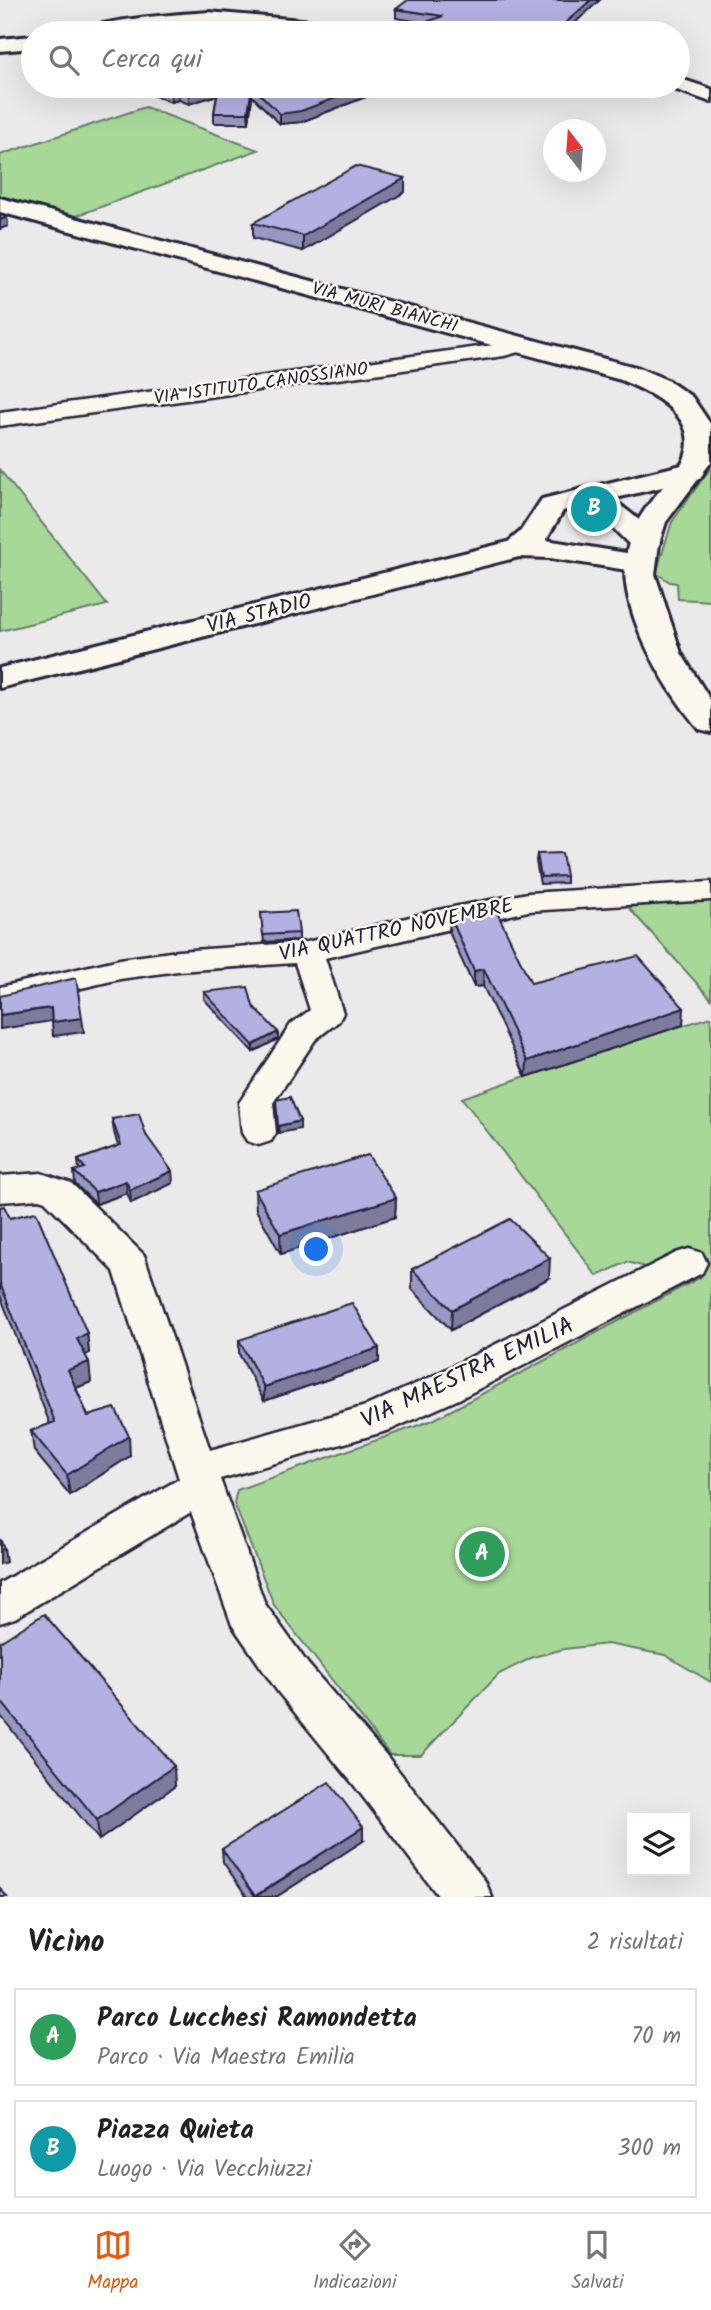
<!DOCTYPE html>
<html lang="it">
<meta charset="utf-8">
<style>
:root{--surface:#fff;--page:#f2f2f2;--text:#222;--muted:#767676;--line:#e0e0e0;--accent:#ea580c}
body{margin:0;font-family:Kalam,sans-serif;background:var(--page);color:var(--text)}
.controls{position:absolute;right:21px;bottom:21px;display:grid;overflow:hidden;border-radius:0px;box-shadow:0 7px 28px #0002}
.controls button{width:63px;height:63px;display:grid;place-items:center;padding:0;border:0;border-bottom:2px solid var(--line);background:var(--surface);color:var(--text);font:35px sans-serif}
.compass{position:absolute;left:543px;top:119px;width:63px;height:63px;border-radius:50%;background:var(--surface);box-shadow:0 7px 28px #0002;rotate:343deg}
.you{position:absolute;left:317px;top:1250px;width:24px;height:24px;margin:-18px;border:5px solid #fff;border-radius:50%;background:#1a73e8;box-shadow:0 0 0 10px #1a73e833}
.badge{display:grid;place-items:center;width:46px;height:46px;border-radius:50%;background:var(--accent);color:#fff;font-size:23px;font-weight:700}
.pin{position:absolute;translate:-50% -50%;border:4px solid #fff;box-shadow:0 2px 7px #0006}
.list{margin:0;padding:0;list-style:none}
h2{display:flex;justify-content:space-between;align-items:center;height:91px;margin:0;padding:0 28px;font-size:30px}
h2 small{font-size:23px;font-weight:400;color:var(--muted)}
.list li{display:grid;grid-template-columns:46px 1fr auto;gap:21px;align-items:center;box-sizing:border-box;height:98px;margin:0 14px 14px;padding:0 14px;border:2px solid var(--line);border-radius:0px}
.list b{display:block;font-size:26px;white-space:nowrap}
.list p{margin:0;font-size:23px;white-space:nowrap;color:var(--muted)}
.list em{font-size:23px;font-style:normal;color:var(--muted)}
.icon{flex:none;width:38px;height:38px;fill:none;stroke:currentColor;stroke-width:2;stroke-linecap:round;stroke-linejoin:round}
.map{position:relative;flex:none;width:711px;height:1897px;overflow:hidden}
.search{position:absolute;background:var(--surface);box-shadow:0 7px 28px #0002;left:21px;right:21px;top:21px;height:77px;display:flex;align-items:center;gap:18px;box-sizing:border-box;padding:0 24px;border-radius:38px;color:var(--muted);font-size:26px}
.sheet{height:315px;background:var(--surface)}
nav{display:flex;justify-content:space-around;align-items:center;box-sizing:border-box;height:98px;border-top:2px solid var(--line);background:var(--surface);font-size:19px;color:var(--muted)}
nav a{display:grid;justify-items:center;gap:4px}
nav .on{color:var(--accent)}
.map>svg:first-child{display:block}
.green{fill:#a7d898;stroke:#647d6a;stroke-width:2}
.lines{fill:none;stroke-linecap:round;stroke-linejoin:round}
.minor-casing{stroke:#22223b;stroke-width:5}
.tertiary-casing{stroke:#22223b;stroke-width:6}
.secondary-casing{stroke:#22223b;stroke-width:6}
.minor{fill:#fbf7ec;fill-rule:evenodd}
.tertiary{fill:#fbf7ec;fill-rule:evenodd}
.secondary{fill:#fbf7ec;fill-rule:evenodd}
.wall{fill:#9998c2;stroke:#22223b;stroke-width:2}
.shaded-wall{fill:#7d7c9e;stroke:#22223b;stroke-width:2}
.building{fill:#b2b1e2;stroke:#22223b;stroke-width:2}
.labels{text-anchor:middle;stroke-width:5;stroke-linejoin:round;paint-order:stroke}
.far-street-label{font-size:18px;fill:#22223b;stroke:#fbf7ec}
.street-label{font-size:21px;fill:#22223b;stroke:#fbf7ec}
.near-street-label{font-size:24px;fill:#22223b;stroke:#fbf7ec}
</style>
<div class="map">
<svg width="711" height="1897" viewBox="0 0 711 1897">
<rect width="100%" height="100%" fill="#ece9ea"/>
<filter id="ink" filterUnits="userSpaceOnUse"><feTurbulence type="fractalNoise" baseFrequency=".0143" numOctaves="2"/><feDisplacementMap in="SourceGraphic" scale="14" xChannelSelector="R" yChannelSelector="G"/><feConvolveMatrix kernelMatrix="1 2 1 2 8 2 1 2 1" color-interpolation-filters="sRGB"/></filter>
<g filter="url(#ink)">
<g class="green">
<path d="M145,107L258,150L73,217L0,198V155Z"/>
<path d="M711,467V601L678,599L677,583L670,582L656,573L672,522Z"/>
<path d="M0,470L107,605L0,631Z"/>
<path d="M711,900V999L628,907Z"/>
<path d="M711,1017V1682L665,1655L607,1644L564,1649L533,1657L499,1674L421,1755H390L274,1605L234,1503L237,1490L433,1420L701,1277L683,1258L660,1271L627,1262L597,1276L462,1098L613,1046Z"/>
</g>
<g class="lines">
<defs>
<g id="minor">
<path d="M522,338L530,339L533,344L530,349L504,356L0,426V412L501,344Z"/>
<path d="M711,882V900L528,911L325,958L343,1013L339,1021L315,1040L273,1103L276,1133L271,1141L259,1145L247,1141L242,1133L239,1103L291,1024L310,1010L295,963L178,971L120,979L0,1007V987L120,959L178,951L307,942L443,909L528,893Z"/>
<path d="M41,1173L71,1183L144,1255L210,1450L366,1406L431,1377L676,1253L689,1249L702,1253L707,1263L702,1273L459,1399L390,1430L220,1479L265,1604L308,1664L386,1755L485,1881L492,1897H439L354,1785L278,1692L232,1625L191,1512L15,1618L0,1623V1583L179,1479L114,1271L45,1201L39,1199L0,1202V1176Z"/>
</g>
<path id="tertiary" d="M690,463L700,466L704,472L700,478L612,499C629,512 648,525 660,543L656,549L645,552L634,549L614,529L583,506L563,511L546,540L651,557L655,563L651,569L640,572L550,558L519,557L0,688V668L508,542L520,532L542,499Z"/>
<g id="secondary">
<path d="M208,12L383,27L393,33C331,36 271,26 210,24C167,22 124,35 81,33C92,19 186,14 208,12Z"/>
<path d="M33,36V48L0,51V39Z"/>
<path d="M678,78L711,89V102L671,88L669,86H678Z"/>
<path d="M0,198L639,368L667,380L692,397L711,425V462L666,522L659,544L655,574L681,653L711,701V732L699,729C665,689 618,611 626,557C630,529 644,508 663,487C669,479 678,471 683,462C704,418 652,393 621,380L0,212Z"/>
</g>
</defs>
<use href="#minor" class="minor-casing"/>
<use href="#tertiary" class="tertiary-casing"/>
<use href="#secondary" class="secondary-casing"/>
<use href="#minor" class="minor"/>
<use href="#tertiary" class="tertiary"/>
<use href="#secondary" class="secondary"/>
</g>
<g class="wall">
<path d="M396,9L564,33L425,23L396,18Z"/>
<path d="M127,86H394L301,122L280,124L252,96L249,123H214V113L217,95L189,104L179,100L171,102Z"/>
<path d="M405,192L303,251L253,238V223Z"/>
<path d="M537,854L566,876V883L540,884L536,861Z"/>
<path d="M261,913L299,933V940L264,942Z"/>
<path d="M450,916L531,983L683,1025L526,1077L483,986L474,987L449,932Z"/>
<path d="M204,992L253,1006L278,1039L253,1052L204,999Z"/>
<path d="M112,1119L146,1135L173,1183L131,1203L127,1193L96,1204L75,1184L74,1171L79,1170L78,1160L118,1146L114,1132Z"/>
<path d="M255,1190L396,1198L395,1217L281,1254L256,1210Z"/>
<path d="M0,1207L10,1218L87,1333L89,1353L85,1355L91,1382L76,1388L88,1416L130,1456L70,1495L34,1451L31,1431L50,1424L0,1295Z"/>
<path d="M412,1269L549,1278L451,1330L412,1289Z"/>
<path d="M239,1340L379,1348V1362L264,1401L239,1354Z"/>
<path d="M0,1642L175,1786L99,1840L0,1715Z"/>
<path d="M363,1841L276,1897H247L223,1862L222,1849Z"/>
</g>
<g class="shaded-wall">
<path d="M591,0H600L564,33H554Z"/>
<path d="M214,86H220V94L189,104V94Z"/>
<path d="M252,86V96L249,123L248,113Z"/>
<path d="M368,86H394L301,122L280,124V114Z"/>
<path d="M178,90L179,100L171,102V92Z"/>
<path d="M405,178V192L303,251V236Z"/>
<path d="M7,217L8,226L0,229V220Z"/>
<path d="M484,969L483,986L474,987V971Z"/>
<path d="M51,1008L52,1021L0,1029V1015Z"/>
<path d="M684,1008L683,1025L526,1077L527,1061Z"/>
<path d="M82,1018L84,1032L53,1036L52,1022Z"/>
<path d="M278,1032V1039L253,1052V1045Z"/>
<path d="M300,1121V1129L279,1133L278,1126Z"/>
<path d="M172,1171L173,1183L131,1203L130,1190Z"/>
<path d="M126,1181L127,1193L96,1204L95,1192Z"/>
<path d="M396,1198L395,1217L281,1254L280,1234Z"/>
<path d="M550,1258L549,1278L451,1330L452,1310Z"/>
<path d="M87,1333L89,1353L80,1359L77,1339Z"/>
<path d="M379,1348V1362L264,1401V1387Z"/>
<path d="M89,1362L91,1382L71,1390L68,1370Z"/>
<path d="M129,1436L130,1456L70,1495L67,1475Z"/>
<path d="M4,1548L6,1562L0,1564V1549Z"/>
<path d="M174,1766L175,1786L99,1840L97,1820Z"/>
<path d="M363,1827V1841L276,1897H255Z"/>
</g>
<g class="building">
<path d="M408,0H591L554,33H397L443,16L396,9Z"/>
<path d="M153,86H214L189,94L178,90L171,92Z"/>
<path d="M219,86H368L301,111L280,114L252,86L248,113H214Z"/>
<path d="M356,166L405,178L303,236L253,223Z"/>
<path d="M0,215L7,217L0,220Z"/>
<path d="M562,853L566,876L541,877L537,854Z"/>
<path d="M494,906L531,983L638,956L684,1008L527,1061L484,969L474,971L450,916Z"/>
<path d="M296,911L299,933L263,935L261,913Z"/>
<path d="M76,978L82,1018L52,1022L51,1008L0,1015V996Z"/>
<path d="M248,987L253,1006L278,1032L253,1045L204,992Z"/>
<path d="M290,1097L300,1121L278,1126L276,1100Z"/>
<path d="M139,1114L146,1135L172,1171L130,1190L126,1181L95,1192L74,1171L85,1168L78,1160L121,1145L112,1119Z"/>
<path d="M368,1155L396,1198L280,1234L255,1190Z"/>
<path d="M4,1206L10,1218L36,1212L87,1333L77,1339L89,1362L68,1370L88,1416L115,1408L129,1436L67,1475L31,1431L55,1422L0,1283V1207Z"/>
<path d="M510,1219L550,1258L452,1310L412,1269Z"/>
<path d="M352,1303L379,1348L264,1387L239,1340Z"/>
<path d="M0,1539L4,1548L0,1549Z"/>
<path d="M44,1614L174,1766L97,1820L0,1700V1642Z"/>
<path d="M329,1782L363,1827L255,1896L222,1849Z"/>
<path d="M0,1888L7,1897H0Z"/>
</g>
</g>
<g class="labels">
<g class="far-street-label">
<text transform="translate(385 307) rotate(15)" y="6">VIA MURI BIANCHI</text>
<text transform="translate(261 383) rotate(-8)" y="6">VIA ISTITUTO CANOSSIANO</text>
</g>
<g class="street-label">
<text transform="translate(259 613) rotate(-14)" y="7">VIA STADIO</text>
<text transform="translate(396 929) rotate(-12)" y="7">VIA QUATTRO NOVEMBRE</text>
</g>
<g class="near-street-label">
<text transform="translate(467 1372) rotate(-25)" y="8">VIA MAESTRA EMILIA</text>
</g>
</g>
</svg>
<div class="controls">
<button><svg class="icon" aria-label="layers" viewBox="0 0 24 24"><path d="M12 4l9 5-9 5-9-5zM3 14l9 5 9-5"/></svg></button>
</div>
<svg class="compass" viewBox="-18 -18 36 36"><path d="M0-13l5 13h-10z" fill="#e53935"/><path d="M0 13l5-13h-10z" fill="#767676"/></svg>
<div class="you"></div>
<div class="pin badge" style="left:482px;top:1554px;background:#2e9e5b">A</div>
<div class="pin badge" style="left:594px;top:509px;background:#0f9aa8">B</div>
<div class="search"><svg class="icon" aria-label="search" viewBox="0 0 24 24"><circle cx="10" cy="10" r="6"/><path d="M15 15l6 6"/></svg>Cerca qui</div>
</div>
<section class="sheet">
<h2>Vicino<small>2 risultati</small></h2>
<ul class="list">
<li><span class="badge" style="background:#2e9e5b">A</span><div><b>Parco Lucchesi Ramondetta</b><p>Parco · Via Maestra Emilia</p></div><em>70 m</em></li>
<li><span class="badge" style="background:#0f9aa8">B</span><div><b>Piazza Quieta</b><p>Luogo · Via Vecchiuzzi</p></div><em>300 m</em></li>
</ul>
</section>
<nav>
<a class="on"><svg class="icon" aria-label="map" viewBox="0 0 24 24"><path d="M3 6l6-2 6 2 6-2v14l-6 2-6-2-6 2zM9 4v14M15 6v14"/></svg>Mappa</a>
<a><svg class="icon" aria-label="directions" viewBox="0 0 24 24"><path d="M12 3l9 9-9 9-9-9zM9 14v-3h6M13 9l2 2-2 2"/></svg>Indicazioni</a>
<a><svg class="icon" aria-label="saved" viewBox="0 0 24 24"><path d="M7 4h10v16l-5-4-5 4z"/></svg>Salvati</a>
</nav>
